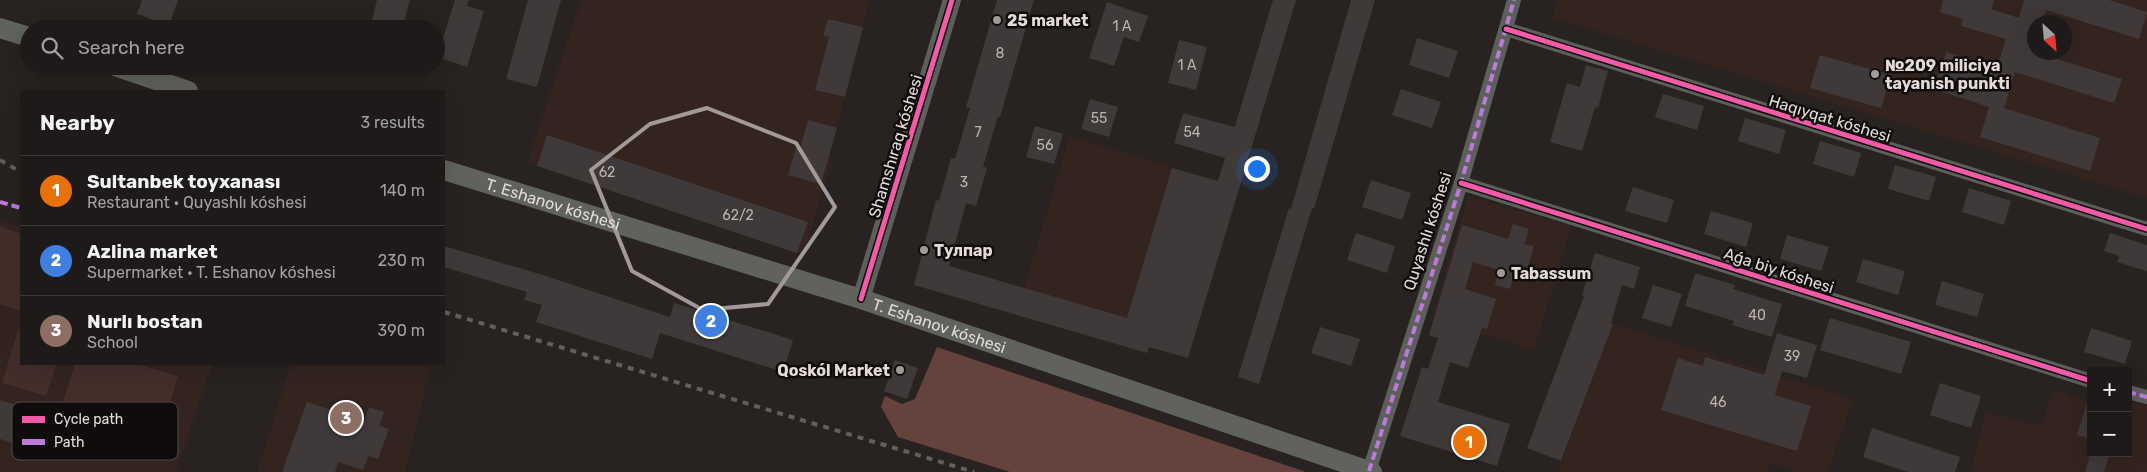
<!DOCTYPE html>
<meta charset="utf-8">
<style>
:root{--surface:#1e1a19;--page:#262322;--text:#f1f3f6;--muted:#a1a1a2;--line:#3c3838;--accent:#0b8043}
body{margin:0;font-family:Rubik,sans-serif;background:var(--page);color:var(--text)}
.controls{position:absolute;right:15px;bottom:15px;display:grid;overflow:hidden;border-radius:0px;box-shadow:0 5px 20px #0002}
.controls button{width:45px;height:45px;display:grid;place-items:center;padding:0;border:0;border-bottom:1px solid var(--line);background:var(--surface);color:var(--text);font:25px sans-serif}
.compass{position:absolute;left:2027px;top:15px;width:45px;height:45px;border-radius:50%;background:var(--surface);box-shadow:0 5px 20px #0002;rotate:154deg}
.you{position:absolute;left:1256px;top:168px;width:18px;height:18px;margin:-12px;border:4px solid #fff;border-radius:50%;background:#1a73e8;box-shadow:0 0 0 8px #1a73e833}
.badge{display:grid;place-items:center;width:32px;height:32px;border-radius:50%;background:var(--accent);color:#fff;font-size:16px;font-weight:700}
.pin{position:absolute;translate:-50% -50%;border:2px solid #fff;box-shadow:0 1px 5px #0006}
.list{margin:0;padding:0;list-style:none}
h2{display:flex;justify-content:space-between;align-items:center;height:65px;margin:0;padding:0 20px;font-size:21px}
h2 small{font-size:16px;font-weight:400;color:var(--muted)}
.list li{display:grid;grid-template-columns:32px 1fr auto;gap:15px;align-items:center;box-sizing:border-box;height:70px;padding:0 20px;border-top:1px solid var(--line)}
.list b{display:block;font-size:19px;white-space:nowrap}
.list p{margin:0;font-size:16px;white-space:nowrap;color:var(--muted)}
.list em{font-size:16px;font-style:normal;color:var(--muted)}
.icon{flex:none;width:28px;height:28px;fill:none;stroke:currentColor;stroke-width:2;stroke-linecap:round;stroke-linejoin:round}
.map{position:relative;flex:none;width:2147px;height:472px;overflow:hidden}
.search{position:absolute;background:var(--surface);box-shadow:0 5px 20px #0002;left:20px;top:20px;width:425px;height:55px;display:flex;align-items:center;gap:12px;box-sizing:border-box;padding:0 18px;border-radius:28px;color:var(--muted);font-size:19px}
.panel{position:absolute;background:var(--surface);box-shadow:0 5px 20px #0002;left:20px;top:90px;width:425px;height:275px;border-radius:0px}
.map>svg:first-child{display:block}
.built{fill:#332420;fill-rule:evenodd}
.green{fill:#432e2a}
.forest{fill:#65433c}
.building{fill:#3f3a39}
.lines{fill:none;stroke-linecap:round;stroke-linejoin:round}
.minor{stroke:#5c5f5c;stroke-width:14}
.tertiary{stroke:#5c5f5c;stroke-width:18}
.secondary{stroke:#5f625d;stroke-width:20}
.rail{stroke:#60605d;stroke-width:4;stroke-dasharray:6 6;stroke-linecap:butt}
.quiet{stroke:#bd7bd9;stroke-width:4;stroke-dasharray:8 4;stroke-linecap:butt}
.cycleway-casing{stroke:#100c0b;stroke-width:8}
.cycleway{stroke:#f35aa7;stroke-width:5}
.marked{fill:none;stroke:#a29a99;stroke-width:4;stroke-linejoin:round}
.poi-dot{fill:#a29a99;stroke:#100c0b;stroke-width:2}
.labels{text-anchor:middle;stroke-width:5;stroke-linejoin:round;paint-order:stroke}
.number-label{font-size:14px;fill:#bab3b2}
.poi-label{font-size:16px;font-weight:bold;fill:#e3dbda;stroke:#100c0b;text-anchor:start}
.street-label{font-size:16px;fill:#e3dbda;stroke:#100c0b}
.key{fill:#100c0b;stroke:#4f4a49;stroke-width:1}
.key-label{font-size:14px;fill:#e3dbda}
</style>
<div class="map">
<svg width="2147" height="472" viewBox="0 0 2147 472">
<rect width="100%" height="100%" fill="#282221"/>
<g class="built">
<path d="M581,0H870L863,27L828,19L823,36L829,37L816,90L845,97L829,157L832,158L804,254L527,163Z"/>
<path d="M1558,0H2147V198L1553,18ZM2034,22H2064V52H2034Z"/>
<path d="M1070,136L1200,176L1147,353L1016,314Z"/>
<path d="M1468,196L1571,226L1534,350L1431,319Z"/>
<path d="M0,220L21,227V364H212L176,472H0Z"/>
<path d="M1613,324L1853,399L1828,472H1798L1770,463L1767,472H1558Z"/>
<path d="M291,364H431L405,472H257Z"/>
<path d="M2053,391L2091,401V453H2128V396L2147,402V472H1970L1985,412L2041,426Z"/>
</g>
<g class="green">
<path d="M0,226L21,234V311L0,304Z"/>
<path d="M19,327L21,328V364H56L46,396L2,383Z"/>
<path d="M75,364H137L178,376L161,432L63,402Z"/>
</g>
<path class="forest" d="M937,347L1306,472H1010L898,437L881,407L885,396L902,404L915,399Z"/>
<g class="building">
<path d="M142,0H178L169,25L137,14Z"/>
<path d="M377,0H410L402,29H370Z"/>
<path d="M455,0H469L467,6L484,11L467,67L437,57Z"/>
<path d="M528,0H561L537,87L506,79Z"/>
<path d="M997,0H1034L1000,117L998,116L983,167L987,168L976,206L966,203L949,266L1127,318L1172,168L1218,181L1225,158L1174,143L1183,113L1234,127L1235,126L1273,0H1296L1188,358L1149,347L1147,353L914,285L936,200L939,201L951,158L955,159L970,108L966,107Z"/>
<path d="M1351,0H1375L1314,209L1312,208L1259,384L1238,377L1289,208L1291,209Z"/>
<path d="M1943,0H1994L1991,9L2019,18L2024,0H2109L2147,12L2139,39L2046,10L2042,22H2034V52L2122,79L2114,103L2015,72L2004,108L2100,138L2090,171L1980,137L1989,107L1934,89L1946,52L1997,68L2006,39L1961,26L1963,19L1940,12Z"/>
<path d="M1107,2L1148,16L1139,42L1124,37L1114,66L1089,58Z"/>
<path d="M828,19L863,27L845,97L815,90L829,37L823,36Z"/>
<path d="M1417,38L1458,51L1449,78L1409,65Z"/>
<path d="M1179,40L1207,47L1196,90L1168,83Z"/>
<path d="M1820,55L1891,75L1881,108L1810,88Z"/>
<path d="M1586,65L1608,71L1598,108L1595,107L1582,151L1550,142L1567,83L1580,87Z"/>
<path d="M1401,89L1441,102L1432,128L1392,115Z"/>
<path d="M1663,94L1704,106L1697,130L1655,117Z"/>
<path d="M1090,99L1118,107L1109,137L1081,129Z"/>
<path d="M1745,118L1786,130L1779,154L1738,141Z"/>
<path d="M808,120L837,128L821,184L788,175L796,148L800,149Z"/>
<path d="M1035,126L1063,134L1054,164L1026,157Z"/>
<path d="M547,135L808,222L797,253L537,166Z"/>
<path d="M1820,141L1861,153L1854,177L1813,164Z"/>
<path d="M1895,165L1936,177L1929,201L1888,189Z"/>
<path d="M1371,180L1411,193L1402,220L1362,207Z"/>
<path d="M1633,187L1674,200L1667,223L1625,211Z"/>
<path d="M1969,188L2011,201L2004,225L1962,212Z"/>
<path d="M1711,211L1753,223L1746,247L1704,234Z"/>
<path d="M1513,224L1529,229L1524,244L1534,246L1525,278L1514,275L1510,289L1495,285L1499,270L1473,262L1465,289L1496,299L1487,329L1482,328L1468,368L1450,362L1438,402L1510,424L1497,466L1400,436L1422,367L1428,369L1438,338L1429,335L1462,225L1508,239Z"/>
<path d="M1356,233L1395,246L1387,273L1347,260Z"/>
<path d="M2110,233L2147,245V271L2117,262L2119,256L2104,251Z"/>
<path d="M1787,235L1829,247L1821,271L1780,259Z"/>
<path d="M444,246L546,276L670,317L674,303L793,340L783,372L660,333L652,359L536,322L542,305L524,300L527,292L444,267Z"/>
<path d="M1595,253L1640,267L1634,289L1622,285L1611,323L1613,324L1561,461L1527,448L1584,296L1582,295Z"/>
<path d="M1863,259L1905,271L1898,295L1856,282Z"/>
<path d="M1695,273L1735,285L1733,289L1782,304L1772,337L1732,325L1734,321L1685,306Z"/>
<path d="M1942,281L1984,294L1977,317L1935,305Z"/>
<path d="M1653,285L1682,294L1671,327L1642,318Z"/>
<path d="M1830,318L1911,342L1901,374L1820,350Z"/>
<path d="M1320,327L1360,339L1351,366L1311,353Z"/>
<path d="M2091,328L2132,341L2125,364L2084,352Z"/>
<path d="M1777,333L1817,345L1807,378L1782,371L1775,395L1811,406L1797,451L1661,410L1678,358L1703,366L1705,357L1764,375Z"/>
<path d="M895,360L918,368L907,399L884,391Z"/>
<path d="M1940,383L1981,396L1971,428L1930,415Z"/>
<path d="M0,400L41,413L30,448L0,439Z"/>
<path d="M2088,400L2091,401V439L2077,435Z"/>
<path d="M307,402L364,421L369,407L384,412L379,426L389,429L378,459L368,456L363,470L338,462L335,472H282Z"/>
<path d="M1872,428L1960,457L1955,472H1908L1863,457Z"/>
<path d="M2091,453H2110L2104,472H2085Z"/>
</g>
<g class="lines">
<g class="minor">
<path d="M1506,29L2147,229"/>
<path d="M1461,183L2091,381"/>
<path d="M2128,392L2147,397"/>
<path d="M1369,471L1461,183L1514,0"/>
</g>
<path class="tertiary" d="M861,299L952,0"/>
<g class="secondary">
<path d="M0,28L29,37"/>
<path d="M115,66L188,91"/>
<path id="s1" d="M444,170L861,299L1372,472"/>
</g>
<g class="rail">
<path d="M0,160L21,172"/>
<path d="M444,312L974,472"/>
</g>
<g class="quiet">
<path d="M0,202L21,208"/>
<path d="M2128,392L2147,397"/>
<path d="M1369,471L1461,183L1514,0"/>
</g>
<defs>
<g id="cycleway">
<path d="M1506,29L2147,229"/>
<path d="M1461,183L2091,381"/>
<path d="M861,299L952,0"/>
</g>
</defs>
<use href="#cycleway" class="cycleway-casing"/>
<use href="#cycleway" class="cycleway"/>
</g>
<path class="marked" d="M707,108L796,143L835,207L768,304L703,310L632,271L591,170L650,124Z"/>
<g class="poi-dot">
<circle cx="997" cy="20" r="5"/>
<circle cx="1875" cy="74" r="5"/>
<circle cx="924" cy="250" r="5"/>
<circle cx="1501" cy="273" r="5"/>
<circle cx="900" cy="370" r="5"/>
</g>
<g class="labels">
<g class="number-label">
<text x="1122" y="31">1 А</text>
<text x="1000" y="58">8</text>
<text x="1187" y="70">1 А</text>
<text x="1099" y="123">55</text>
<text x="978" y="137">7</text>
<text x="1192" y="137">54</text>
<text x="1045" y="150">56</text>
<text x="607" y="177">62</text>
<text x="964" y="187">3</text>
<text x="738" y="220">62/2</text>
<text x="1757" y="320">40</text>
<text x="1792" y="361">39</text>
<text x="1718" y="407">46</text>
</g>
<g class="poi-label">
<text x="1007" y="26">25 market</text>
<text x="1885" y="71">№209 miliciya<tspan x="1885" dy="18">tayanish punkti</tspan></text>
<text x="934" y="256">Тулпар</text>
<text x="1511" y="279">Tabassum</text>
<text x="890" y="376" text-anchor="end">Qoskól Market</text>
</g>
<g class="street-label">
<text transform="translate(1830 118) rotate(17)" y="6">Haqıyqat kóshesi</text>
<text transform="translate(895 146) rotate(-73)" y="6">Shamshıraq kóshesi</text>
<text dy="6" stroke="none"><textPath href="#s1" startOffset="114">T. Eshanov kóshesi</textPath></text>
<text transform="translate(1427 231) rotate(-72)" y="6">Quyashlı kóshesi</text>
<text transform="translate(1779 270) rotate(18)" y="6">Aǵa biy kóshesi</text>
<text dy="6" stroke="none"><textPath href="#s1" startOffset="519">T. Eshanov kóshesi</textPath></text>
</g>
</g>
<rect x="12" y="402" width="166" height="58" rx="8" class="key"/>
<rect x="22" y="416" width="23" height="7" fill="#f35aa7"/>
<rect x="22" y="439" width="23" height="6" fill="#bd7bd9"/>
<g class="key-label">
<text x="54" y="424">Cycle path</text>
<text x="54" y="447">Path</text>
</g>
</svg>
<div class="controls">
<button>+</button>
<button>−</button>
</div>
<svg class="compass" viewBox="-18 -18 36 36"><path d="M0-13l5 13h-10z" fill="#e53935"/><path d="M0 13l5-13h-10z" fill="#a1a1a2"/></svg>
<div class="you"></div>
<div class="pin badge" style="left:1469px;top:442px;background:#e8710a">1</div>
<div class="pin badge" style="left:711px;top:321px;background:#3f7fe0">2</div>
<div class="pin badge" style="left:346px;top:418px;background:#8d6e63">3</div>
<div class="search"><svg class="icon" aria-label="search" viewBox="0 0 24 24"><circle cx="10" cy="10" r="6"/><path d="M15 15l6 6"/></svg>Search here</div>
<section class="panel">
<h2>Nearby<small>3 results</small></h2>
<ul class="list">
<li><span class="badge" style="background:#e8710a">1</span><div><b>Sultanbek toyxanası</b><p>Restaurant · Quyashlı kóshesi</p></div><em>140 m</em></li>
<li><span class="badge" style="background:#3f7fe0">2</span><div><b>Azlina market</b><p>Supermarket · T. Eshanov kóshesi</p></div><em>230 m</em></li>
<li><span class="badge" style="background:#8d6e63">3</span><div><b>Nurlı bostan</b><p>School</p></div><em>390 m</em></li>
</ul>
</section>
</div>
